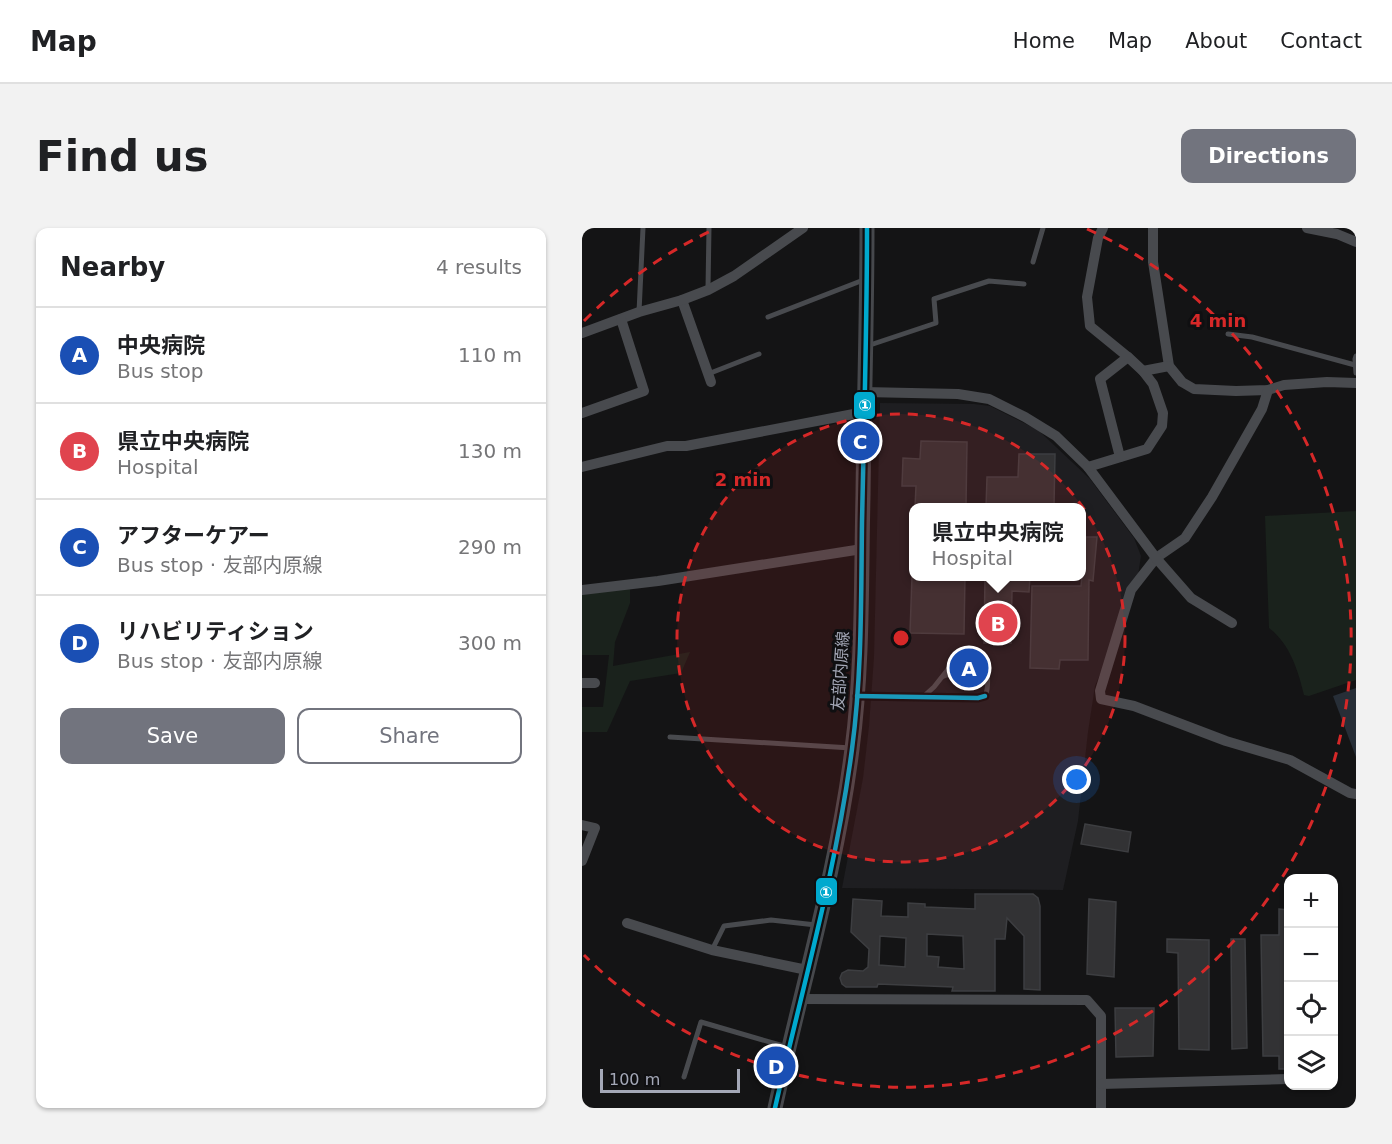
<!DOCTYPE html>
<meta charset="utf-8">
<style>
:root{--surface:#fff;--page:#f2f2f2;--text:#202124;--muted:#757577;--line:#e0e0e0;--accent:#72747e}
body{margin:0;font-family:"DejaVu Sans","Noto Sans JP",sans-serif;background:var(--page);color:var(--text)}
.controls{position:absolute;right:18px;bottom:18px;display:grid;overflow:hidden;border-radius:12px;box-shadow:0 2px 4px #0004}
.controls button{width:54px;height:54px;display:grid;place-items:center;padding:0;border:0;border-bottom:2px solid var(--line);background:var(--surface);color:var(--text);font:30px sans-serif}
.scale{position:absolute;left:18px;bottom:15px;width:140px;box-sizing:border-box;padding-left:6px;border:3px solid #a4a8b7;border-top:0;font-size:16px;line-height:21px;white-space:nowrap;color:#a4a8b7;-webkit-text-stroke:4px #0f0f11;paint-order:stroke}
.you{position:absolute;left:495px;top:552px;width:21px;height:21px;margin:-15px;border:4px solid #fff;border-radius:50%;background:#1a73e8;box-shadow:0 0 0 9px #1a73e833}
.badge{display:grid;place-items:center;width:39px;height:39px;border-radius:50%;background:var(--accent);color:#fff;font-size:20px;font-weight:700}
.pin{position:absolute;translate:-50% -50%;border:3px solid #fff;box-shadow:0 2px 6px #0006}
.popup{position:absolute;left:327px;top:275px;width:177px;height:78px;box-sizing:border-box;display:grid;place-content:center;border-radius:12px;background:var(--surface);filter:drop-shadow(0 2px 4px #0005);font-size:20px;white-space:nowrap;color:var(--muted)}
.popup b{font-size:22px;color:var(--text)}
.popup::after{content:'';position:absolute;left:50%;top:100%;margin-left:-12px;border:12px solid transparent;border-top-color:var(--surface)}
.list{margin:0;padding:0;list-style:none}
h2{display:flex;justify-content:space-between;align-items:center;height:78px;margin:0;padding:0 24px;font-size:26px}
h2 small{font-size:20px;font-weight:400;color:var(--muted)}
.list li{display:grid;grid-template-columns:39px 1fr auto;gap:18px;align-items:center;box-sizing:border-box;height:96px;padding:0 24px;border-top:2px solid var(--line)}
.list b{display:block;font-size:22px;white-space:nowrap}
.list p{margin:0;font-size:20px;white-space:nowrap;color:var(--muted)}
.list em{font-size:20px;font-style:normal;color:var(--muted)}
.actions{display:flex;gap:12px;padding:18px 24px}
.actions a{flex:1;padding:14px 0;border:2px solid var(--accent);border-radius:12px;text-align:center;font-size:21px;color:var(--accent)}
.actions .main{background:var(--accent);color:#fff}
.icon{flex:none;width:33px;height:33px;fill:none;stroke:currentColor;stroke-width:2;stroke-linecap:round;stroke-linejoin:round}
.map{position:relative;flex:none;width:774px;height:880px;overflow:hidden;border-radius:12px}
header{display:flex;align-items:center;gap:36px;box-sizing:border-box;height:84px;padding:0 30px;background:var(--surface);border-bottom:2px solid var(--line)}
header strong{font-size:28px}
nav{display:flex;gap:33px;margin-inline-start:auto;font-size:21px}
.intro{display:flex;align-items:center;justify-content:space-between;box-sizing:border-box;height:144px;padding:0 36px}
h1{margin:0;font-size:42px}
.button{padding:15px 27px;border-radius:12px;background:var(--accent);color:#fff;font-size:21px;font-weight:700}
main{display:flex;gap:36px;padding:0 36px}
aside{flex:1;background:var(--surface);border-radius:12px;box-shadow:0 2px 4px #0004}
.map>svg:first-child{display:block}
.built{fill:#1e1e21;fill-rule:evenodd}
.green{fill:#1a221c}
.water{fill:#272e37}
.building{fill:#323234;stroke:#3d3e41;stroke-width:1.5;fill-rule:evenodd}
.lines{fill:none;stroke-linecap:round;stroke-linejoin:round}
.lane{stroke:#484a4e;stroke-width:5}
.street{stroke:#484a4e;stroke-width:10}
.secondary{stroke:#46484c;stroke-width:15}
.bus-1-casing{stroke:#0f0f11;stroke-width:9}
.bus-1{stroke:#00a9ce;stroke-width:4.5}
.ring{fill:none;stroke:#d62828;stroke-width:3;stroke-dasharray:10 8}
.labels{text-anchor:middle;stroke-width:6;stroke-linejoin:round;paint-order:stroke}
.street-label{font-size:16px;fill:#a4a8b7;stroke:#0f0f11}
.centre{fill:#d62828;stroke:#0f0f11;stroke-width:3}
.ring-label{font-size:18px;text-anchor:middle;font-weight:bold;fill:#d62828;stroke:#0f0f11;stroke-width:6;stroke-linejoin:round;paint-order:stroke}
.line-badge{stroke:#0f0f11;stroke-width:2}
.badge-label{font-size:16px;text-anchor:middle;font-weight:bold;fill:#fff}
</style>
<header>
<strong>Map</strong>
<nav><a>Home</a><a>Map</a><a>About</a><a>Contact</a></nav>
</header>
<div class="intro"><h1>Find us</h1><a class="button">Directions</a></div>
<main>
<aside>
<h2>Nearby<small>4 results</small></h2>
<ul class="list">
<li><span class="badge" style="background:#1a4fb4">A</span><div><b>中央病院</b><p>Bus stop</p></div><em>110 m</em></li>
<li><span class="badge" style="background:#e0444e">B</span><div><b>県立中央病院</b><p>Hospital</p></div><em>130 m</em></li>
<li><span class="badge" style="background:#1a4fb4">C</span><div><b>アフターケアー</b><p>Bus stop · 友部内原線</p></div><em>290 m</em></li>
<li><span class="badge" style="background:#1a4fb4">D</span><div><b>リハビリティション</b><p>Bus stop · 友部内原線</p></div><em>300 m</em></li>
</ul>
<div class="actions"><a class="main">Save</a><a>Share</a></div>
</aside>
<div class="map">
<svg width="774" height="880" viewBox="0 0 774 880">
<rect width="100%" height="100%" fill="#141415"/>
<path class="built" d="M298,175L392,176L408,178L456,202L508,251L552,310L559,328L554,360L513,458L506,504L496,593L481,662L260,660L281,550L287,498L292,429ZM332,280H500V348H332Z"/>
<g class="green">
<path d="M774,283V452L727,468L722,467C716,442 708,416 687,400L683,288Z"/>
<path d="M48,358V375L33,414L31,438L108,424L99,445L48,453L25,504H0V479H21L27,427H0V365Z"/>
</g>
<path class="water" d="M774,460V529L751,468Z"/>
<g class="building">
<path d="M339,213L385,214L384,279H333L334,258H320L321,230L338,231Z"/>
<path d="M437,226H473L472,279H404L405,249H436Z"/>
<path d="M504,309H515L511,353L507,352L506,432H478L477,441L448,440L450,358H499Z"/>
<path d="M330,348H383L382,406L328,405Z"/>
<path d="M403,348H448L447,364L430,363L429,415H402Z"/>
<path d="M503,596L549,604L546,624L499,616Z"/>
<path d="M393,666H451L456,670L458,678V762L442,761V708L425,690L423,711H413V763H370L371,759L296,756L295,759H264L260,756L258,750L260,745L266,742L281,743L286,739L287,721L269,704L271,671L300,673L299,688L326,689V675L343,676V679L393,681ZM345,706L381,708L382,741L356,739L357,729L345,728ZM298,708L324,710L323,739L297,737Z"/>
<path d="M507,671L534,674L532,749L505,746Z"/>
<path d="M697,681L706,682V841H697V828H681L679,707H697Z"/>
<path d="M585,711L627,712V822L597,821L596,725L585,724Z"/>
<path d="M649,711H663L665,820L650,821Z"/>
<path d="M533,780H572L571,828L534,829Z"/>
</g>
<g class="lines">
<g class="lane">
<path d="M451,34L461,0"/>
<path d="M126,60L127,0"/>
<path d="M57,84L61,0"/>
<path d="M186,89L284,51"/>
<path d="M646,106L670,109L773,137"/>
<path d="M285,118L354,95L352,71L407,53L442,56"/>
<path d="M774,128L773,131L774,145"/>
<path d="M126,146L177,126"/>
<path d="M362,448C373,443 394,441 404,449"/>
<path d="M278,468L396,470L403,468C407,460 406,444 403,435C395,431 378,430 371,435L352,459L341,469"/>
<path d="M88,509L269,520"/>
<path d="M130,722L142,698L189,692L234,697"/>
<path d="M102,849L119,794L205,819"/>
</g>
<g class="street">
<path d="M571,0V34L587,138L600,154L612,161L654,163L686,162L702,157L745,154L774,155"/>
<path d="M725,0L755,6L774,14"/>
<path d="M100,72L129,154"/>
<path d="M0,105L57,84L100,72L126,62L152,48L221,0"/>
<path d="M561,143L587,138"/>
<path d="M686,162L680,181L630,269L603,310L574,330L549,362L518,463L519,471L552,478L644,513L708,532L768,565L774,566"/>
<path d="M282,164L376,166L407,171L443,189L474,208L506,239L574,330L609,370L650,395"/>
<path d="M0,185L62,163L39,91"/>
<path d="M538,229L518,151L546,129"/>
<path d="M0,239L85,218H104L282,184"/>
<path d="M506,239L565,221L580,198L581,185L571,156L561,143L546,129L508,98L505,69L516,10L521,0"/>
<path d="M0,362L76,353L280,321"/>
<path d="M0,455H13"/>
<path d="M0,597L13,600L0,633"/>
<path d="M45,695L130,722L225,742"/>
<path d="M218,771L505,772L519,788V880"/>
<path d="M519,856L706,851"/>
</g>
<path class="secondary" d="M193,880C219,760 255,642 270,521C281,437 279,352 281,267C282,178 285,89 285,0"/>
<defs>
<g id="bus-1">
<path d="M275,468L396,470L403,468"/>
<path d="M193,880C220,761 254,643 270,521C280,446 279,370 280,295C282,196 285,98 285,0"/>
</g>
</defs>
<use href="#bus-1" class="bus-1-casing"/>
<use href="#bus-1" class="bus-1"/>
</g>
<circle cx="319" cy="410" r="224" fill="#d62828" fill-opacity=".12"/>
<g class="ring">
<circle cx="319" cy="410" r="224"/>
<path d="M2 93A449 449 0 0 1 133 1M505 1A449 449 0 1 1 2 727"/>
</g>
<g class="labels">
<g class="street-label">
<text transform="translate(258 443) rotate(-86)" y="6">友部内原線</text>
</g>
</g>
<circle cx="319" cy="410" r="9" class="centre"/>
<g class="ring-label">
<text x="636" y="99">4 min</text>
<text x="161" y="258">2 min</text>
</g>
<g class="line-badge">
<rect x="271" y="163" width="23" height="29" rx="6" fill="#00a9ce"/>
<rect x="233" y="649" width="23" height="29" rx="6" fill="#00a9ce"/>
</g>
<g class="badge-label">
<text x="283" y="183">①</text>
<text x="244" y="670">①</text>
</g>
</svg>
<div class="controls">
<button>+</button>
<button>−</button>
<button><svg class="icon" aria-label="locate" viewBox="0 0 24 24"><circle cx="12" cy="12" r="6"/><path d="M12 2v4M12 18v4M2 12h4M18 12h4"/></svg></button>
<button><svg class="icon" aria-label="layers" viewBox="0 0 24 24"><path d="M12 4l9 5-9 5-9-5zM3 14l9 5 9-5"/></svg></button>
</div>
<div class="scale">100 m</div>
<div class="you"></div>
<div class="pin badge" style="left:387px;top:440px;background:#1a4fb4">A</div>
<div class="pin badge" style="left:416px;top:395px;background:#e0444e">B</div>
<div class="popup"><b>県立中央病院</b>Hospital</div>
<div class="pin badge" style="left:278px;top:213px;background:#1a4fb4">C</div>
<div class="pin badge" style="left:194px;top:838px;background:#1a4fb4">D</div>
</div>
</main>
